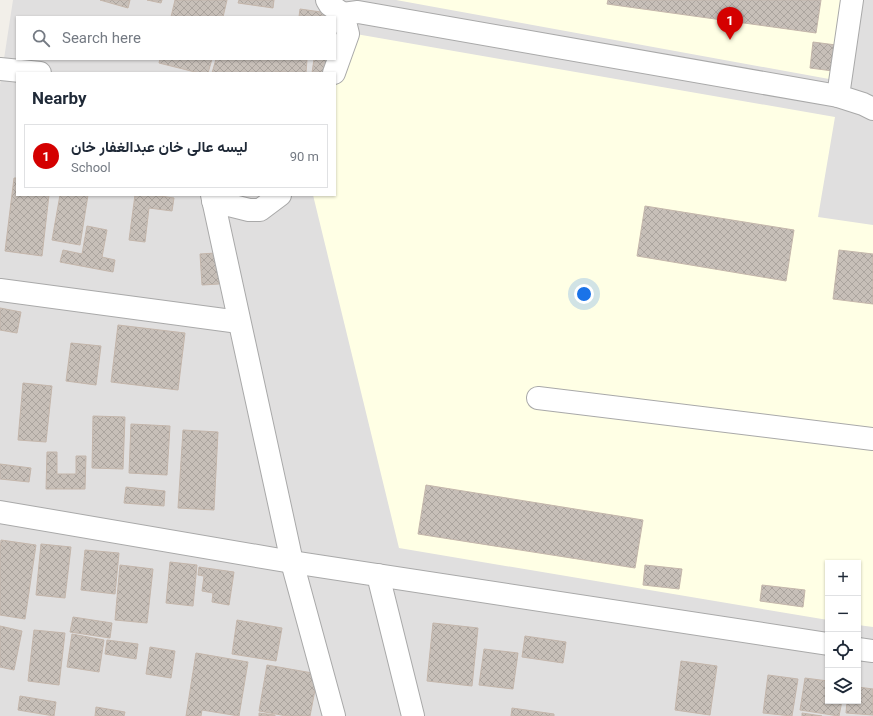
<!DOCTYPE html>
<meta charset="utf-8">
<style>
:root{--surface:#fff;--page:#f6f6f7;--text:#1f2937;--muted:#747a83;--line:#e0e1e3;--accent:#d40000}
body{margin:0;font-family:Roboto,Vazirmatn,sans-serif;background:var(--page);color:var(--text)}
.controls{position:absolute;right:12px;bottom:12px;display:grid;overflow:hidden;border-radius:0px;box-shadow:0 1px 3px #0004}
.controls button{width:36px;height:36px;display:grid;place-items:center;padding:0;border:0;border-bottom:1px solid var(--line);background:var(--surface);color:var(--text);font:20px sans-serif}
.you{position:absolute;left:584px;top:294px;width:14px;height:14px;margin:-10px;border:3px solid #fff;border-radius:50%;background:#1a73e8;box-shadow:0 0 0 6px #1a73e833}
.badge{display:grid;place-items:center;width:26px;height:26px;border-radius:50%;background:var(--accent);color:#fff;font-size:13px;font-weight:700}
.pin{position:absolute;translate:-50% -33px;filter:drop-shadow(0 1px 2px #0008)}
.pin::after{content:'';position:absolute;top:21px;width:14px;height:12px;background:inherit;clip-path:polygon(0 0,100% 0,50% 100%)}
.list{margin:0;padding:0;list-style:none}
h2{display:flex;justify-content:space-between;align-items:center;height:52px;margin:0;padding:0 16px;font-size:17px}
h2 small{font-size:13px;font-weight:400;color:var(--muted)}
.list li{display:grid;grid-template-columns:26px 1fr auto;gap:12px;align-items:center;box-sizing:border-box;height:64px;margin:0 8px 8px;padding:0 8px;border:1px solid var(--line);border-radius:0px}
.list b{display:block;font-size:15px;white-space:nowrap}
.list p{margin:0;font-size:13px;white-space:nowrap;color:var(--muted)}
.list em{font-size:13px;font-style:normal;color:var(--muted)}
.icon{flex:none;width:22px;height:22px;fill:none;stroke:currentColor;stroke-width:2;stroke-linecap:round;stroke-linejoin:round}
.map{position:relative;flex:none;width:873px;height:716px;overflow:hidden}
.search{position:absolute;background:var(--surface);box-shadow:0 1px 3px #0004;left:16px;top:16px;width:320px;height:44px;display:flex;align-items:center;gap:10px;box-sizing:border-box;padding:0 14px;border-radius:0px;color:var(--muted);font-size:15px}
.panel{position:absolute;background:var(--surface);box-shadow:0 1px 3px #0004;left:16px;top:72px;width:320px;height:124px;border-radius:0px}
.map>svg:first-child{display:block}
.residential{fill:#e0dfdf;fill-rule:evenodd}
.education{fill:#ffffe5}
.building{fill:url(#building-cross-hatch);stroke:#c4b6ab}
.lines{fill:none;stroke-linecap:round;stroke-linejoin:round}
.street-casing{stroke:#a9a9a9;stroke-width:24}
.street{stroke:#fff;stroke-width:22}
</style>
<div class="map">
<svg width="873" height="716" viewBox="0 0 873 716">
<defs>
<pattern id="building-cross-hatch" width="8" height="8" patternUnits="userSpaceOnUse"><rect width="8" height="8" fill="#c7bfb8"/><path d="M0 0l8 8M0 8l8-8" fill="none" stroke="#aba49e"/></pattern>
</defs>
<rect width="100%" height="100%" fill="#f2efe9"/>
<path class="residential" d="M13,0H873V716H0V85ZM17,17H335V59H17ZM17,73H335V195H17ZM828,563H858V701H828Z"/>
<g class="education">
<path d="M396,0H845L840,81Z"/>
<path d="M356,34L835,117L818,217L873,225V627L858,625V563H828V620L399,548L313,195H335V81Z"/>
</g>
<g class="building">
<path d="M100,0H130L128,8Z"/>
<path d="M147,0H162L161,3Z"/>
<path d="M175,0H227L223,17H171Z"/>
<path d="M239,0H274L273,8L238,3Z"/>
<path d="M608,0H821L816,33L607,4Z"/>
<path d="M300,9L335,14L334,17H299Z"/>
<path d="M813,42L836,45L833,71L810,68Z"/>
<path d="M160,59H212L208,73H199L159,63Z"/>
<path d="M216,59H307L306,73L275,72V73H212Z"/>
<path d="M314,59H328L326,73H312Z"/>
<path d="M14,178H17V195H49L42,256L5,251Z"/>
<path d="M60,195H88L80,245L52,240Z"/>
<path d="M135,195H153L174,198L172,211L149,208L145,242L129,240Z"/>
<path d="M645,206L794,230L786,281L637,256Z"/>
<path d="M87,226L107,230L102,257L115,260L113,272L60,262L63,250L82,254Z"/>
<path d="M839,250L873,254V304L833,299Z"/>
<path d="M216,253L219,284L202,285L200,254Z"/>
<path d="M0,308L21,312L17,333L0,330Z"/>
<path d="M118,325L185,333L178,390L111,382Z"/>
<path d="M71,343L101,346L96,385L66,381Z"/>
<path d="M23,383L52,386L46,442L18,440Z"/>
<path d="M93,416L125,417L123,469L92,468Z"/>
<path d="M131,424L170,426L167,475L129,473Z"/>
<path d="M183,430L218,432L214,510L178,508Z"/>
<path d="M47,452H57V474H76V456H86L85,489H46Z"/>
<path d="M0,464L31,468L29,482L0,479Z"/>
<path d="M426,485L643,520L635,568L418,534Z"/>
<path d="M126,487L165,491L164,506L124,503Z"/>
<path d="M1,540L36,545L25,619L0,615V550Z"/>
<path d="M41,544L71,547L65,598L36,595Z"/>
<path d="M85,550L119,553L115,594L81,590Z"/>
<path d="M170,562L197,565L193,606L166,603Z"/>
<path d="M120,565L153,569L147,623L115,620Z"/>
<path d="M645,565L682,569L679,589L643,585Z"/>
<path d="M199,567L234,572L229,605L212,602L213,593L202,591L204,576L198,575Z"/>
<path d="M762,585L805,590L803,607L760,601Z"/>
<path d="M73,617L112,623L110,638L70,632Z"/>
<path d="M237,620L282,628L276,661L232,654Z"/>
<path d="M433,623L478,628L472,686L427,681Z"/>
<path d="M0,626L22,631L14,670L0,667Z"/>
<path d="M34,630L65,633L59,685L28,681Z"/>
<path d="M72,634L104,640L99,672L67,667Z"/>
<path d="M525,636L566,642L563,663L522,657Z"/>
<path d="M107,640L138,644L136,659L105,654Z"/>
<path d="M150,647L175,651L171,678L146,674Z"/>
<path d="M484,649L518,653L513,689L479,685Z"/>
<path d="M196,653L248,662L239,716L202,710L201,716H186Z"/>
<path d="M681,661L717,666L710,715L675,710Z"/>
<path d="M267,665L318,674L310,716H287L259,711Z"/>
<path d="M768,675L798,679L792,716L763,713Z"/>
<path d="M805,678L828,681V701H842L839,716L800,710Z"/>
<path d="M858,687L873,689V715L846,713L847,701H858Z"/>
<path d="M20,696L56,702L54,716L18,710Z"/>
<path d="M96,707L125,712L124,716H95Z"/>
<path d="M512,708L554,714V716H511Z"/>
<path d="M259,713L275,715V716H259Z"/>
<path d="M802,713L822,716H802Z"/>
</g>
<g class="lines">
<defs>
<g id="street">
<path d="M327,0L330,5L343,14"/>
<path d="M852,0L838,96L863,104L873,109"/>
<path d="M0,69L40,73"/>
<path d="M334,73L348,34L343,14L358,12L838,96"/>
<path d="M212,195L292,562L334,716"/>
<path d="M213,201L249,210H260L280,195"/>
<path d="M0,290L239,322"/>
<path d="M538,398L873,439"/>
<path d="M0,512L292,562L828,644"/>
<path d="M378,575L413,716"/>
<path d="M858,649L873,651"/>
</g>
</defs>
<use href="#street" class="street-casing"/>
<use href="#street" class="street"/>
</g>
</svg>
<div class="controls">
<button>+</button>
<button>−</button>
<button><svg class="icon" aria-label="locate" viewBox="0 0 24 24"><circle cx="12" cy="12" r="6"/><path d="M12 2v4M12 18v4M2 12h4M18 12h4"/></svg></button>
<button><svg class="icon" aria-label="layers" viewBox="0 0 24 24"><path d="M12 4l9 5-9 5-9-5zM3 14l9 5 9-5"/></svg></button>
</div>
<div class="you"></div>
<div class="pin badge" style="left:730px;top:40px">1</div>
<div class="search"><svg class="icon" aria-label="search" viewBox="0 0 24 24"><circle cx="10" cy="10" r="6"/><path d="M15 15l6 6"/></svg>Search here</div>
<section class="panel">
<h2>Nearby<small></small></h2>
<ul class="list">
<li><span class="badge">1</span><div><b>لیسه عالی خان عبدالغفار خان</b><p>School</p></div><em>90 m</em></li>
</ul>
</section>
</div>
